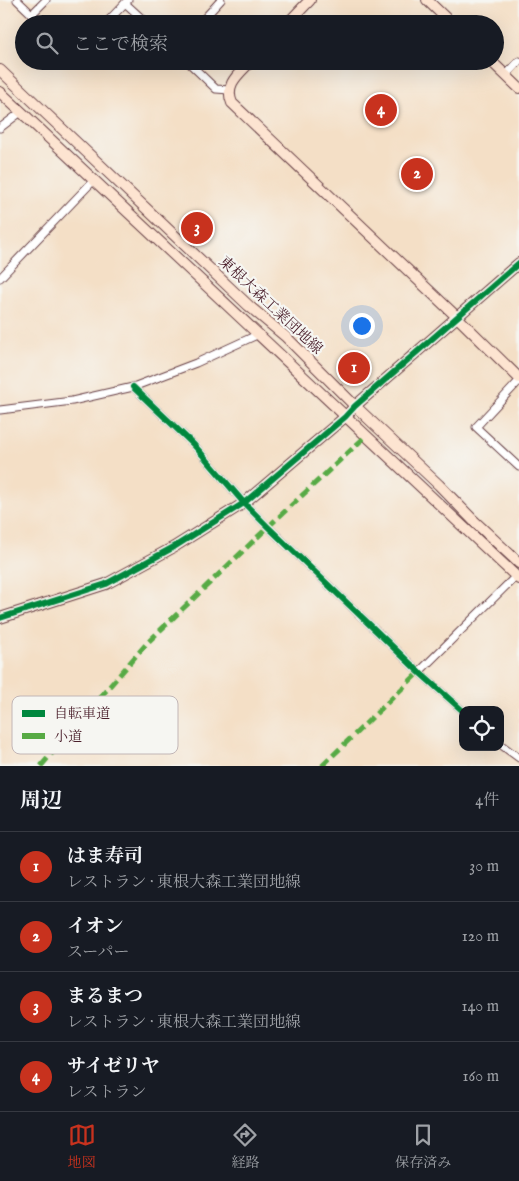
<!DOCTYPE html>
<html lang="ja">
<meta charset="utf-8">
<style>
:root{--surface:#171b24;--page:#20242c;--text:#f1f3f6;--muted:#9ea1a6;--line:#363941;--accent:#c8321e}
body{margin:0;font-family:"IM FELL English","Noto Serif JP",serif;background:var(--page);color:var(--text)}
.controls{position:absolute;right:15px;bottom:15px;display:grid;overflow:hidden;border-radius:10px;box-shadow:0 5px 20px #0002}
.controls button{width:45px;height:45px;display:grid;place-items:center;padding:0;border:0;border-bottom:1px solid var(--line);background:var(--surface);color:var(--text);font:25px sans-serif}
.you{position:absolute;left:361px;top:325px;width:18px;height:18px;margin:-12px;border:4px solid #fff;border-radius:50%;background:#1a73e8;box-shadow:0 0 0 8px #1a73e833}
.badge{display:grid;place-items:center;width:32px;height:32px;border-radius:50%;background:var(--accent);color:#fff;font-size:16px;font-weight:700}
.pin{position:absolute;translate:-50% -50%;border:2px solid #fff;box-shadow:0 1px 5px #0006}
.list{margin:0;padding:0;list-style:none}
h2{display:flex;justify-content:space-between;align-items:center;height:65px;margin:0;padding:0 20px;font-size:21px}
h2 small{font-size:16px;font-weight:400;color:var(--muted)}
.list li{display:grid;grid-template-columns:32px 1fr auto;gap:15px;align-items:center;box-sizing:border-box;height:70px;padding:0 20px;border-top:1px solid var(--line)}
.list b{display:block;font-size:19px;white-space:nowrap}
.list p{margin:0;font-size:16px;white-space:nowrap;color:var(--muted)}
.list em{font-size:16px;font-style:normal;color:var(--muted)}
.icon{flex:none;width:28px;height:28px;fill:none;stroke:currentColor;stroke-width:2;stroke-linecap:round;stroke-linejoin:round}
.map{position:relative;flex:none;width:519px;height:766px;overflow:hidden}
.search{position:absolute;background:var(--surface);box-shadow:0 5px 20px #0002;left:15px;right:15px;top:15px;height:55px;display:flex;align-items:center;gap:12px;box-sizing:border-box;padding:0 18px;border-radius:28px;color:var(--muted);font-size:19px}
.sheet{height:345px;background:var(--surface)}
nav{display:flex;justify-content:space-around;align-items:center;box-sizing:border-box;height:70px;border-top:1px solid var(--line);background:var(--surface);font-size:14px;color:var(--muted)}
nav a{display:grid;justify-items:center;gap:2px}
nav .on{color:var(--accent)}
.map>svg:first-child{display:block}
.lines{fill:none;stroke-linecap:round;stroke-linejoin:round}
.street-casing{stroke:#643c42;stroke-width:9}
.secondary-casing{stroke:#643c42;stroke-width:12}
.street{stroke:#fff;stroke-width:7}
.secondary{stroke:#fde4d1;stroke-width:10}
.quiet{stroke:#57aa44;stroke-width:5;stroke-dasharray:10 5;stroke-linecap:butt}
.cycleway-casing{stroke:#f6f6f2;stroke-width:9}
.cycleway{stroke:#00873e;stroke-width:6}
.labels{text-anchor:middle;stroke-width:4.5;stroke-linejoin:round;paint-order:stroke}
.street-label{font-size:15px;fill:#4a1f2b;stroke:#f6f6f2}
.key{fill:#f6f6f2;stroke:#c2b6b6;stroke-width:1}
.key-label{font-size:14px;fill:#4a1f2b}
</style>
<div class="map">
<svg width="519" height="766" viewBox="0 0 519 766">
<rect width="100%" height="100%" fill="#f6f6f2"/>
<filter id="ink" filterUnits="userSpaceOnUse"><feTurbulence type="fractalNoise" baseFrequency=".02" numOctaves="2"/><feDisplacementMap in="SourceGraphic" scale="10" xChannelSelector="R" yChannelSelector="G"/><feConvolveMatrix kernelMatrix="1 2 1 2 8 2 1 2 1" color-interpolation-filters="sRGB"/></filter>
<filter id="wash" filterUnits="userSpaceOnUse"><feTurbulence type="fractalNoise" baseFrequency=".0096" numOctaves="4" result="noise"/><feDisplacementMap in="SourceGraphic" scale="20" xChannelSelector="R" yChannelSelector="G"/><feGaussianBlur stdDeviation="1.12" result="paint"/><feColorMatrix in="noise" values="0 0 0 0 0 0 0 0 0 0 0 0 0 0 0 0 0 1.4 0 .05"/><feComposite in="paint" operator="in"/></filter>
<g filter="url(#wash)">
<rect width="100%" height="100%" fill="#f4dfc6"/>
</g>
<g filter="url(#ink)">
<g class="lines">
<defs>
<g id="street">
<path d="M17,0L42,24"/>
<path d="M125,3L148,24"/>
<path d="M32,14L46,0"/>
<path d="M105,24L128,0"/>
<path d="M199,24L221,0"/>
<path d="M187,61L216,89L229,90"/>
<path d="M506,75L519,61"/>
<path d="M0,128L21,112"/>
<path d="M0,278L94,180"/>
<path d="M519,381L476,427L519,467"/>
<path d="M133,387L194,445L244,503L268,527L419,672L463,711"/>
<path d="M0,410L72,401L133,387L196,363L259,334"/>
<path d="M419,672L516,576"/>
<path d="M500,744L519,758"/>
</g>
<g id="secondary">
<path d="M427,0L452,24"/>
<path d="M287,24L310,0"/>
<path d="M251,61C239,74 224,84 232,103L457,317L519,378"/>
<path d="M491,61L519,88"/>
<path d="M0,70L249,306L286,337L355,406L439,485L474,521L519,563"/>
<path d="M0,92L519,579"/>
<path d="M0,618L106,584L174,547L244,503L345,417L355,406L519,263"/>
</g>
</defs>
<use href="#street" class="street-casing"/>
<use href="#secondary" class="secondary-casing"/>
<use href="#street" class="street"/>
<use href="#secondary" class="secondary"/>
<g class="quiet">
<path d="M41,766L147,643L268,527L366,436"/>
<path d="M322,766L419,672"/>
</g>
<defs>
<g id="cycleway">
<path d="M133,387L194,445L244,503L268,527L419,672L463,711"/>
<path d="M0,618L106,584L174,547L244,503L345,417L355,406L519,263"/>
</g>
</defs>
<use href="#cycleway" class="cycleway-casing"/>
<use href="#cycleway" class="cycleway"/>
</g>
</g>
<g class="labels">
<g class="street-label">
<text transform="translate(271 305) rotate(43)" y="5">東根大森工業団地線</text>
</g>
</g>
<rect x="12" y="696" width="166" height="58" rx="8" class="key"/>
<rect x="22" y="710" width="23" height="7" fill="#00873e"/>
<rect x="22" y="733" width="23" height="6" fill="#57aa44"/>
<g class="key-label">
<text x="54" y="718">自転車道</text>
<text x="54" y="741">小道</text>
</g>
</svg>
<div class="controls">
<button><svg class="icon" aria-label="locate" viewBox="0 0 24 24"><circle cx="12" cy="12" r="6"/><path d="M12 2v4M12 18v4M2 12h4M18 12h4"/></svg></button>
</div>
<div class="you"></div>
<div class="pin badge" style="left:354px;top:368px">1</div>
<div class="pin badge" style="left:417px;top:174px">2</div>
<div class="pin badge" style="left:197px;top:228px">3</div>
<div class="pin badge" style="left:381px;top:110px">4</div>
<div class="search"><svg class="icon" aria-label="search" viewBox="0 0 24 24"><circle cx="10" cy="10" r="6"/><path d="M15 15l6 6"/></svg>ここで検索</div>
</div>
<section class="sheet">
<h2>周辺<small>4件</small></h2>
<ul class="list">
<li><span class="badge">1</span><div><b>はま寿司</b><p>レストラン · 東根大森工業団地線</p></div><em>30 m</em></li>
<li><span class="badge">2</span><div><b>イオン</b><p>スーパー</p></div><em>120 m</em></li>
<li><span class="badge">3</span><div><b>まるまつ</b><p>レストラン · 東根大森工業団地線</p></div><em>140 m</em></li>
<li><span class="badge">4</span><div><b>サイゼリヤ</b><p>レストラン</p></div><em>160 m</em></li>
</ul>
</section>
<nav>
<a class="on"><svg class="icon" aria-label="map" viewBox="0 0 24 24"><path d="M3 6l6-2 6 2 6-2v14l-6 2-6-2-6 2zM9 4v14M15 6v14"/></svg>地図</a>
<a><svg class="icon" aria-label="directions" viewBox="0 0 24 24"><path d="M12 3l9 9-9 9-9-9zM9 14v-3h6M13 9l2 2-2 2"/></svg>経路</a>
<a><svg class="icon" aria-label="saved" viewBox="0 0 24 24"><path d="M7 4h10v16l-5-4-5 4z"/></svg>保存済み</a>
</nav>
